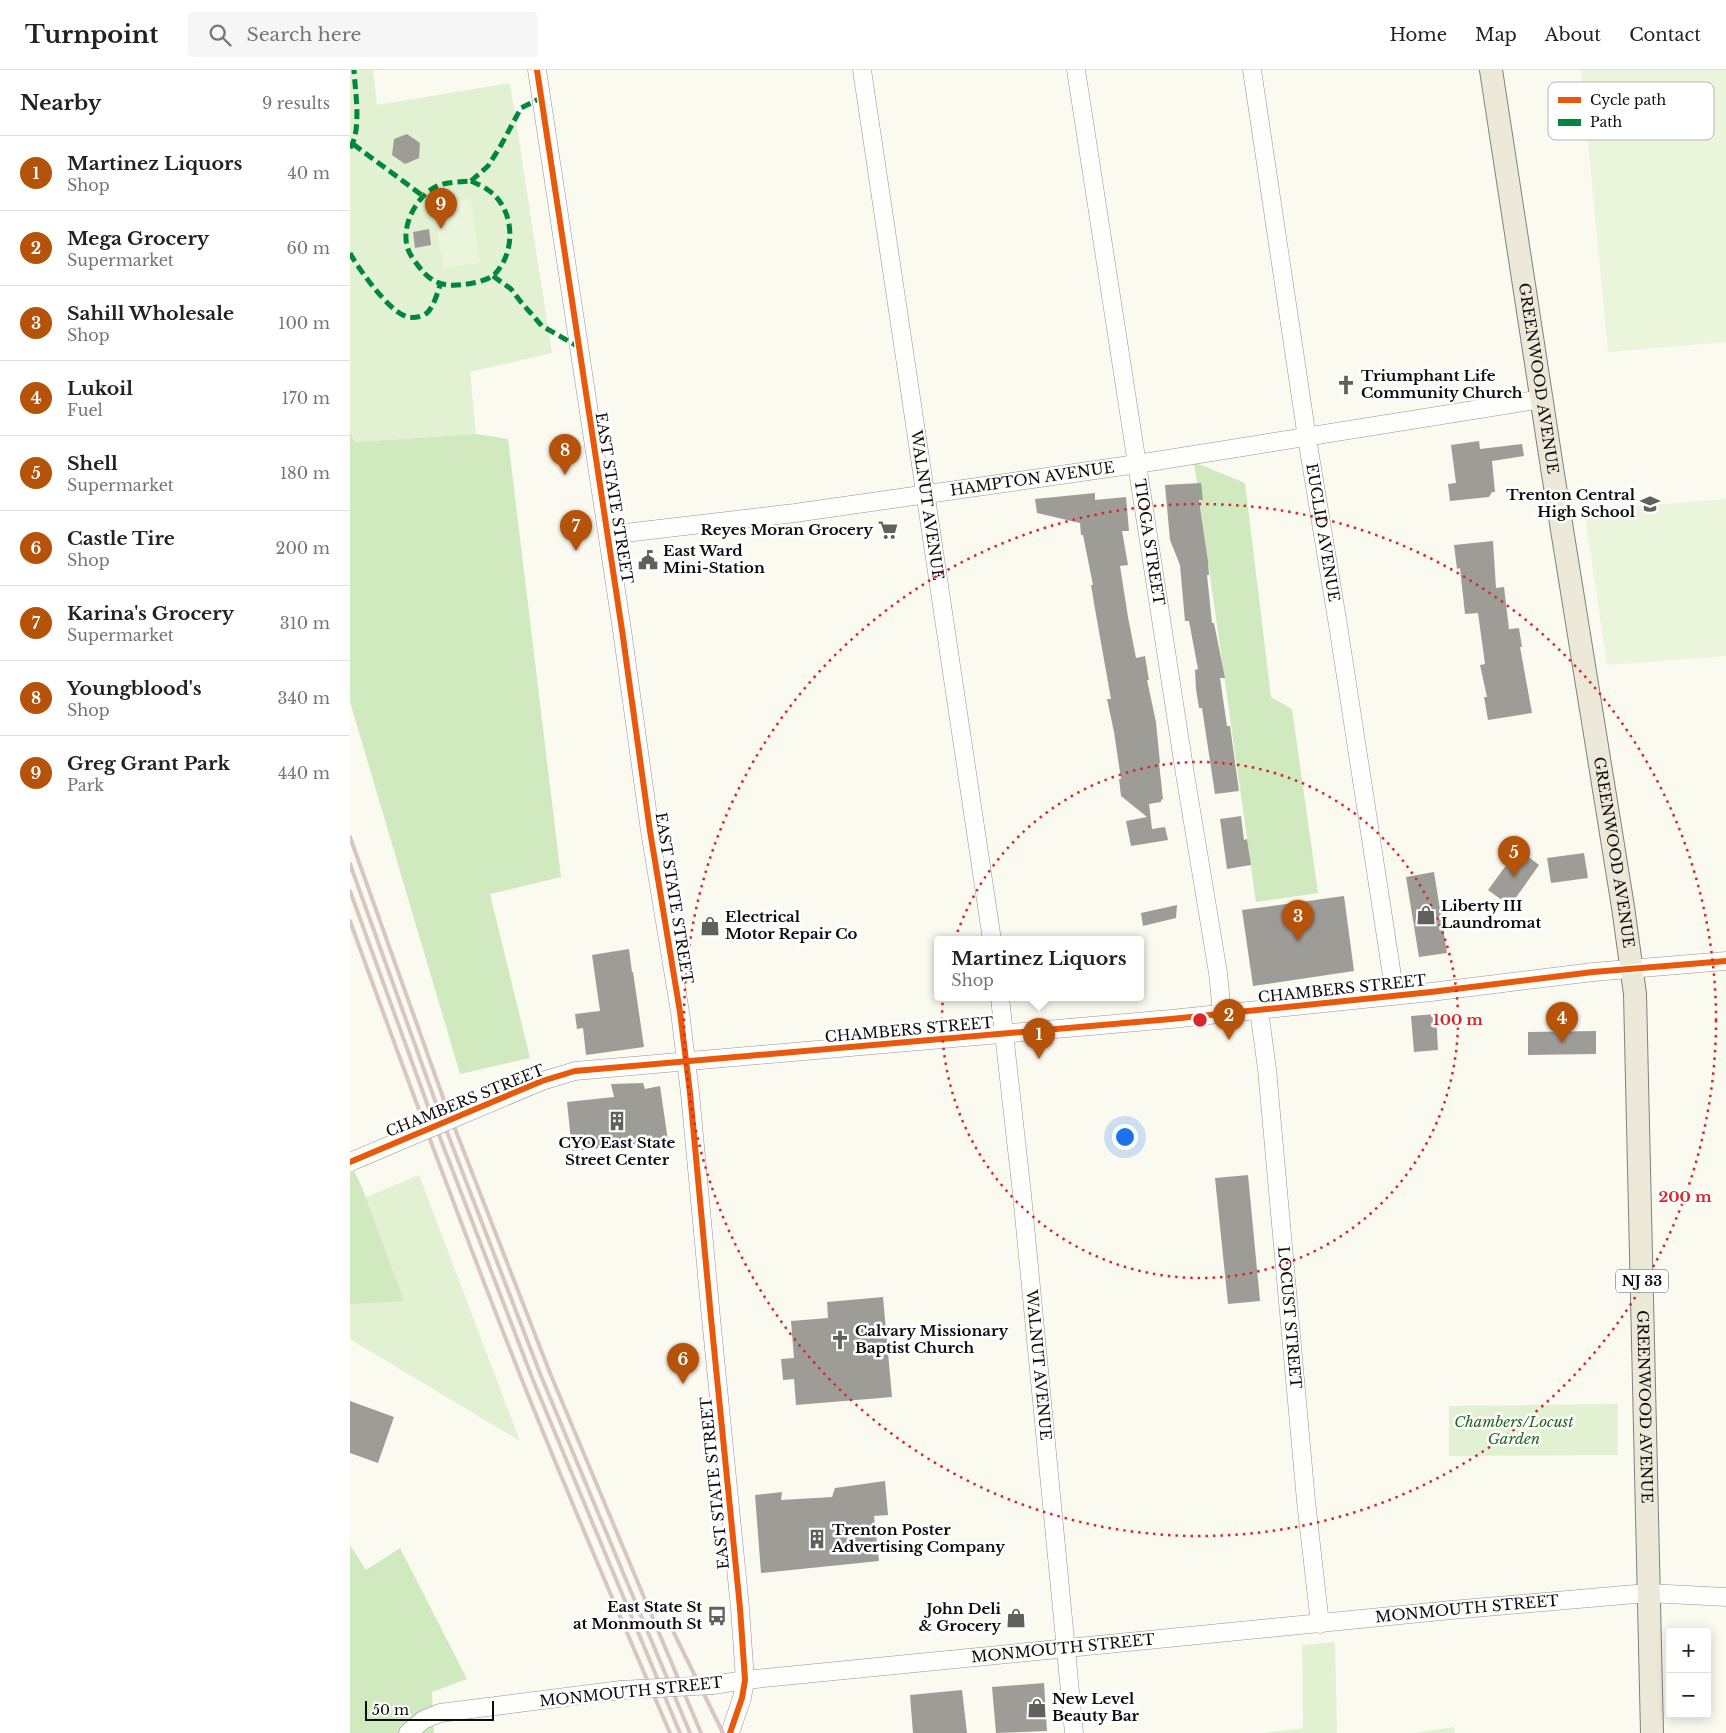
<!DOCTYPE html>
<meta charset="utf-8">
<style>
:root{--surface:#fff;--page:#f6f6f6;--text:#222;--muted:#767676;--line:#e0e0e0;--accent:#b45309}
body{margin:0;font-family:"Libre Baskerville",serif;background:var(--page);color:var(--text)}
.controls{position:absolute;right:15px;bottom:15px;display:grid;overflow:hidden;border-radius:5px;box-shadow:0 2px 12px #0003}
.controls button{width:45px;height:45px;display:grid;place-items:center;padding:0;border:0;border-bottom:1px solid var(--line);background:var(--surface);color:var(--text);font:25px sans-serif}
.scale{position:absolute;left:15px;bottom:12px;width:129px;box-sizing:border-box;padding-left:5px;border:2px solid #0d0d0d;border-top:0;font-size:14px;line-height:18px;white-space:nowrap;color:#0d0d0d;-webkit-text-stroke:4px #fff;paint-order:stroke}
.you{position:absolute;left:774px;top:1066px;width:18px;height:18px;margin:-12px;border:4px solid #fff;border-radius:50%;background:#1a73e8;box-shadow:0 0 0 8px #1a73e833}
.badge{display:grid;place-items:center;width:32px;height:32px;border-radius:50%;background:var(--accent);color:#fff;font-size:16px;font-weight:700}
.pin{position:absolute;translate:-50% -41px;filter:drop-shadow(0 1px 2px #0008)}
.pin::after{content:'';position:absolute;top:26px;width:18px;height:15px;background:inherit;clip-path:polygon(0 0,100% 0,50% 100%)}
.popup{position:absolute;left:584px;top:866px;width:210px;height:65px;box-sizing:border-box;display:grid;place-content:center;border-radius:5px;background:var(--surface);filter:drop-shadow(0 1px 4px #0005);font-size:16px;white-space:nowrap;color:var(--muted)}
.popup b{font-size:19px;color:var(--text)}
.popup::after{content:'';position:absolute;left:50%;top:100%;margin-left:-10px;border:10px solid transparent;border-top-color:var(--surface)}
.list{margin:0;padding:0;list-style:none}
h2{display:flex;justify-content:space-between;align-items:center;height:65px;margin:0;padding:0 20px;font-size:21px}
h2 small{font-size:16px;font-weight:400;color:var(--muted)}
.list li{display:grid;grid-template-columns:32px 1fr auto;gap:15px;align-items:center;box-sizing:border-box;height:75px;padding:0 20px;border-top:1px solid var(--line)}
.list b{display:block;font-size:19px;white-space:nowrap}
.list p{margin:0;font-size:16px;white-space:nowrap;color:var(--muted)}
.list em{font-size:16px;font-style:normal;color:var(--muted)}
.icon{flex:none;width:28px;height:28px;fill:none;stroke:currentColor;stroke-width:2;stroke-linecap:round;stroke-linejoin:round}
.map{position:relative;flex:none;width:1376px;height:1663px;overflow:hidden}
header{display:flex;align-items:center;gap:30px;box-sizing:border-box;height:70px;padding:0 25px;background:var(--surface);border-bottom:1px solid var(--line)}
header strong{font-size:24px}
nav{display:flex;gap:28px;margin-inline-start:auto;font-size:18px}
.search{width:350px;height:45px;background:var(--page);display:flex;align-items:center;gap:12px;box-sizing:border-box;padding:0 18px;border-radius:5px;color:var(--muted);font-size:19px}
main{display:flex}
aside{flex:1;background:var(--surface)}
.map>svg:first-child{display:block}
.green{fill:#e1f1d1}
.forest{fill:#d0e9be}
.pitch{fill:#ebf5db}
.building{fill:#9e9c97}
.lines{fill:none;stroke-linecap:round;stroke-linejoin:round}
.minor-casing{stroke:#949490;stroke-width:19}
.major-casing{stroke:#81817d;stroke-width:24}
.minor{stroke:#fefefd;stroke-width:18}
.major{stroke:#ece9d8;stroke-width:22}
.rail{stroke:#d8c6c3;stroke-width:4}
.minor-bridge-casing{stroke:#949490;stroke-width:19;stroke-linecap:butt}
.minor-bridge{stroke:#fefefd;stroke-width:18}
.quiet{stroke:#00873e;stroke-width:5;stroke-dasharray:10 5;stroke-linecap:butt}
.cycleway-casing{stroke:#fff;stroke-width:9}
.cycleway{stroke:#e8590c;stroke-width:6}
.ring{fill:none;stroke:#d62828;stroke-width:2.5;stroke-dasharray:2.5 5}
.labels{text-anchor:middle;stroke-width:5;stroke-linejoin:round;paint-order:stroke}
.shield{fill:#fff;stroke:#565656;stroke-width:1}
.shield-label{font-size:14px;font-weight:bold;fill:#0d0d0d}
.poi-label{font-size:15px;font-weight:bold;fill:#0d0d0d;stroke:#fff;text-anchor:start}
.street-label{font-size:15px;fill:#0d0d0d;stroke:#fff}
.park-label{font-size:15px;font-style:italic;fill:#23661c;stroke:#fff}
.key{fill:#fff;stroke:#b6b6b6;stroke-width:1}
.key-label{font-size:14px;fill:#0d0d0d}
.centre{fill:#d62828;stroke:#fff;stroke-width:2.5}
.ring-label{font-size:15px;text-anchor:middle;font-weight:bold;fill:#d62828;stroke:#fff;stroke-width:5;stroke-linejoin:round;paint-order:stroke}
</style>
<header>
<strong>Turnpoint</strong>
<div class="search"><svg class="icon" aria-label="search" viewBox="0 0 24 24"><circle cx="10" cy="10" r="6"/><path d="M15 15l6 6"/></svg>Search here</div>
<nav><a>Home</a><a>Map</a><a>About</a><a>Contact</a></nav>
</header>
<main>
<aside>
<h2>Nearby<small>9 results</small></h2>
<ul class="list">
<li><span class="badge">1</span><div><b>Martinez Liquors</b><p>Shop</p></div><em>40 m</em></li>
<li><span class="badge">2</span><div><b>Mega Grocery</b><p>Supermarket</p></div><em>60 m</em></li>
<li><span class="badge">3</span><div><b>Sahill Wholesale</b><p>Shop</p></div><em>100 m</em></li>
<li><span class="badge">4</span><div><b>Lukoil</b><p>Fuel</p></div><em>170 m</em></li>
<li><span class="badge">5</span><div><b>Shell</b><p>Supermarket</p></div><em>180 m</em></li>
<li><span class="badge">6</span><div><b>Castle Tire</b><p>Shop</p></div><em>200 m</em></li>
<li><span class="badge">7</span><div><b>Karina's Grocery</b><p>Supermarket</p></div><em>310 m</em></li>
<li><span class="badge">8</span><div><b>Youngblood's</b><p>Shop</p></div><em>340 m</em></li>
<li><span class="badge">9</span><div><b>Greg Grant Park</b><p>Park</p></div><em>440 m</em></li>
</ul>
</aside>
<div class="map">
<svg width="1376" height="1663" viewBox="0 0 1376 1663">
<rect width="100%" height="100%" fill="#fbfaf1"/>
<g class="green">
<path d="M0,0H23L27,35L160,13L202,283L120,302L126,364L5,372L0,362Z"/>
<path d="M69,1105L170,1371L0,1269V1134Z"/>
<path d="M1268,1334V1385L1099,1386V1336Z"/>
<path d="M985,1572L987,1663H914L953,1658L952,1575Z"/>
<path d="M1104,1657L1105,1663H1064H1065Z"/>
</g>
<g class="forest">
<path d="M0,362L5,372L126,364L158,369L211,807L140,824L180,988L110,1004L0,632Z"/>
<path d="M844,392L895,413L921,627L942,639L968,823L906,832Z"/>
<path d="M0,1093L11,1115L54,1231L0,1234Z"/>
<path d="M0,1475L16,1500L50,1478L117,1609L82,1622L84,1663H0Z"/>
</g>
<g class="pitch">
<path d="M1231,0H1376V272L1258,282Z"/>
<path d="M121,129L130,193L93,199L83,135Z"/>
<path d="M1376,429V586L1257,595L1234,440Z"/>
</g>
<g class="building">
<path d="M57,64L70,73L69,88L55,94L42,85L44,69Z"/>
<path d="M79,159L81,175L65,178L63,162Z"/>
<path d="M1129,371L1130,379L1172,374L1174,386L1142,391L1145,422H1142L1139,427L1100,431L1098,414L1106,413L1101,375Z"/>
<path d="M851,413L853,430H849L858,491L859,505H857L862,553H864L875,608H870L877,656H880L889,721L865,724L852,638H849L846,619L845,600L848,599L839,551H835L830,495L820,470L815,415Z"/>
<path d="M745,423V430L776,427L779,461H772L778,495L770,496L778,547L786,588L795,586L799,610H797L806,652L810,693H809L813,729L811,730V732L799,734L802,759L815,757L818,770L781,776L776,751L797,747L771,726L769,709H771L764,662L757,629H761L745,539L741,515H743L733,465H731L730,453L687,443L685,429Z"/>
<path d="M1143,471L1146,518L1154,517L1159,559L1169,558L1172,577H1170L1182,643L1138,650L1134,627H1137L1130,595L1135,594L1128,543L1115,544L1110,498L1107,499L1104,475Z"/>
<path d="M891,746L894,770L897,769L901,795L877,799L870,749Z"/>
<path d="M1168,779L1189,795L1160,836L1138,820Z"/>
<path d="M1234,783L1238,808L1201,813L1197,788Z"/>
<path d="M1084,802L1097,883L1069,887L1056,807Z"/>
<path d="M994,826L1004,901L903,916L892,840Z"/>
<path d="M827,835L826,848L793,856L791,843Z"/>
<path d="M279,879L282,902H283L294,977L236,985L233,958L227,959L225,944L250,941L242,885Z"/>
<path d="M1086,944L1088,980L1064,982L1061,946Z"/>
<path d="M1246,961V984L1178,985V962Z"/>
<path d="M293,1013L295,1019L310,1016L318,1071L222,1081L217,1032L264,1027L261,1014Z"/>
<path d="M898,1105L910,1231L878,1234L865,1108Z"/>
<path d="M533,1227L542,1327L446,1335L444,1309L433,1310L431,1289L444,1288L441,1251L478,1248L477,1232Z"/>
<path d="M0,1331L44,1347L28,1393L0,1383Z"/>
<path d="M535,1411L538,1445L524,1446L529,1491L411,1503L405,1425L432,1422L431,1430L482,1427L485,1418Z"/>
<path d="M694,1613L697,1661L646,1663L642,1617Z"/>
<path d="M612,1620L617,1663H563L560,1625Z"/>
</g>
<g class="lines">
<defs>
<g id="minor">
<path d="M187,0L272,560L300,761L330,942L340,1023L361,1248L390,1538L395,1610L392,1628L380,1663"/>
<path id="s1" d="M512,0L642,870"/>
<path id="s2" d="M726,0L835,704L868,903L872,943"/>
<path id="s3" d="M902,0L957,368L988,555L1045,925"/>
<path id="s4" d="M258,465L445,443L787,394L1192,329"/>
<path id="s5" d="M650,928L672,1124L724,1663"/>
<path id="s6" d="M909,940L917,999L956,1431L970,1554"/>
<path d="M192,1011L225,1001L821,949L1081,922L1243,902L1376,891"/>
<path id="s7" d="M363,1615L395,1610L1101,1540L1274,1525L1298,1523L1376,1527"/>
<path d="M58,1663L73,1650L90,1643L271,1620"/>
</g>
<g id="major">
<path id="s8" d="M1141,0L1203,404L1273,837L1285,924L1302,1663"/>
</g>
</defs>
<use href="#minor" class="minor-casing"/>
<use href="#major" class="major-casing"/>
<use href="#minor" class="minor"/>
<use href="#major" class="major"/>
<g class="rail">
<path d="M0,767L95,1033L200,1303L351,1663"/>
<path d="M0,794L87,1036L191,1306L340,1663"/>
<path d="M0,821L79,1039L183,1310L330,1663"/>
<path d="M0,851C56,1006 113,1161 174,1315C221,1432 270,1547 320,1663"/>
<path d="M321,1557L373,1663"/>
</g>
<defs>
<g id="minor-bridge">
<path d="M0,1092L192,1011"/>
<path d="M271,1620L363,1615"/>
</g>
</defs>
<use href="#minor-bridge" class="minor-bridge-casing"/>
<use href="#minor-bridge" class="minor-bridge"/>
<g class="quiet">
<path d="M3,74L73,126"/>
<path d="M0,78C12,60 5,21 4,0"/>
<path d="M121,111C127,114 133,116 138,120C165,138 167,182 144,205C139,209 129,212 123,213C91,219 80,214 62,187C46,164 64,127 87,116C96,112 111,112 121,111Z"/>
<path d="M121,111L138,96L150,77L171,38L191,28"/>
<path d="M0,183C7,197 39,241 55,246C61,249 72,247 77,243C84,236 87,224 90,215"/>
<path d="M143,206L161,219L171,232L192,256L229,277"/>
</g>
<defs>
<g id="cycleway">
<path d="M187,0L272,560L300,761L330,942L340,1023L361,1248L390,1538L395,1610L392,1628L380,1663"/>
<path d="M0,1092L192,1011L225,1001L821,949L1081,922L1243,902L1376,891"/>
</g>
</defs>
<use href="#cycleway" class="cycleway-casing"/>
<use href="#cycleway" class="cycleway"/>
</g>
<g class="ring">
<circle cx="850" cy="950" r="258"/>
<circle cx="850" cy="950" r="516"/>
</g>
<defs>
<symbol id="church-bare" viewBox="-9 -9 18 18"><path d="M-1.2-6h2.4v3.5h3.3v2.4h-3.3V6h-2.4V-.1h-3.3v-2.4h3.3Z" fill="#60605d" stroke="#fff" stroke-width="2.5" paint-order="stroke"/></symbol>
<symbol id="school-bare" viewBox="-9 -9 18 18"><path d="M0-5L7-2L0 1L-7-2ZM-4 1L0 2.5L4 1V4Q0 6-4 4Z" fill="#60605d" stroke="#fff" stroke-width="2.5" paint-order="stroke"/></symbol>
<symbol id="supermarket-bare" viewBox="-9 -9 18 18"><path d="M-6-5.5h2.5l.6 2H6L4.5 2H-2.5L-4.4-4H-6ZM-1.5 3.2a1.3 1.3 0 1 0 .1 0ZM3 3.2a1.3 1.3 0 1 0 .1 0Z" fill="#60605d" stroke="#fff" stroke-width="2.5" paint-order="stroke"/></symbol>
<symbol id="civic-bare" viewBox="-9 -9 18 18"><path d="M-.6-6.5H3V-4.5H.6V-3L4-1V1h2V6H-6V1h2V-1L-.6-3ZM-1.2 2.5V6h2.4V2.5Z" fill="#60605d" stroke="#fff" stroke-width="2.5" paint-order="stroke"/></symbol>
<symbol id="shop-bare" viewBox="-9 -9 18 18"><path d="M-5-2.5h2.3a2.7 3.5 0 0 1 5.4 0H5L5.5 6h-11ZM-1.5-2.5h3a1.5 2.3 0 0 0-3 0Z" fill="#60605d" stroke="#fff" stroke-width="2.5" paint-order="stroke"/></symbol>
<symbol id="building-bare" viewBox="-9 -9 18 18"><path d="M-4-6H4V6H1V3H-1V6H-4ZM-2.5-4.3h1.7v1.8h-1.7ZM.8-4.3h1.7v1.8H.8ZM-2.5-1h1.7V.8h-1.7ZM.8-1h1.7V.8H.8Z" fill="#60605d" stroke="#fff" stroke-width="2.5" paint-order="stroke"/></symbol>
<symbol id="bus-bare" viewBox="-9 -9 18 18"><path d="M-5-6H5V4H4V6H2V4H-2V6H-4V4H-5ZM-3.5-4V0h7V-4ZM-3.5 1.2v1.5H-2V1.2ZM2 1.2v1.5H3.5V1.2Z" fill="#60605d" stroke="#fff" stroke-width="2.5" paint-order="stroke"/></symbol>
</defs>
<g fill-rule="evenodd">
<use href="#church-bare" x="982" y="301" width="28" height="28"/>
<use href="#school-bare" x="1286" y="420" width="28" height="28"/>
<use href="#supermarket-bare" x="524" y="446" width="28" height="28"/>
<use href="#civic-bare" x="284" y="476" width="28" height="28"/>
<use href="#shop-bare" x="1062" y="831" width="28" height="28"/>
<use href="#shop-bare" x="346" y="842" width="28" height="28"/>
<use href="#building-bare" x="253" y="1037" width="28" height="28"/>
<use href="#church-bare" x="476" y="1256" width="28" height="28"/>
<use href="#building-bare" x="453" y="1455" width="28" height="28"/>
<use href="#bus-bare" x="353" y="1532" width="28" height="28"/>
<use href="#shop-bare" x="652" y="1534" width="28" height="28"/>
<use href="#shop-bare" x="673" y="1624" width="28" height="28"/>
</g>
<g class="labels">
<rect class="shield" x="1266" y="1199.5" width="52" height="23" rx="4"/>
<g class="shield-label">
<text x="1292" y="1216">NJ 33</text>
</g>
<g class="poi-label">
<text x="1011" y="311">Triumphant Life<tspan x="1011" dy="17">Community Church</tspan></text>
<text x="1285" y="430" text-anchor="end">Trenton Central<tspan x="1285" dy="17">High School</tspan></text>
<text x="523" y="465" text-anchor="end">Reyes Moran Grocery</text>
<text x="313" y="486">East Ward<tspan x="313" dy="17">Mini-Station</tspan></text>
<text x="1091" y="841">Liberty III<tspan x="1091" dy="17">Laundromat</tspan></text>
<text x="375" y="852">Electrical<tspan x="375" dy="17">Motor Repair Co</tspan></text>
<text x="267" y="1078" text-anchor="middle">CYO East State<tspan x="267" dy="17">Street Center</tspan></text>
<text x="505" y="1266">Calvary Missionary<tspan x="505" dy="17">Baptist Church</tspan></text>
<text x="482" y="1465">Trenton Poster<tspan x="482" dy="17">Advertising Company</tspan></text>
<text x="352" y="1542" text-anchor="end">East State St<tspan x="352" dy="17">at Monmouth St</tspan></text>
<text x="651" y="1544" text-anchor="end">John Deli<tspan x="651" dy="17">&amp; Grocery</tspan></text>
<text x="702" y="1634">New Level<tspan x="702" dy="17">Beauty Bar</tspan></text>
</g>
<g class="street-label">
<text dy="5" stroke="none"><textPath href="#s8" startOffset="312">GREENWOOD AVENUE</textPath></text>
<text dy="5" stroke="none"><textPath href="#s4" startOffset="428">HAMPTON AVENUE</textPath></text>
<text transform="translate(264 428) rotate(81)" y="5">EAST STATE STREET</text>
<text dy="5" stroke="none"><textPath href="#s1" startOffset="440">WALNUT AVENUE</textPath></text>
<text dy="5" stroke="none"><textPath href="#s3" startOffset="468">EUCLID AVENUE</textPath></text>
<text dy="5" stroke="none"><textPath href="#s2" startOffset="478">TIOGA STREET</textPath></text>
<text dy="5" stroke="none"><textPath href="#s8" startOffset="792">GREENWOOD AVENUE</textPath></text>
<text transform="translate(324 828) rotate(81)" y="5">EAST STATE STREET</text>
<text transform="translate(992 919) rotate(-6)" y="5">CHAMBERS STREET</text>
<text transform="translate(559 960) rotate(-5)" y="5">CHAMBERS STREET</text>
<text transform="translate(115 1031) rotate(-22)" y="5">CHAMBERS STREET</text>
<text dy="5" stroke="none"><textPath href="#s6" startOffset="309">LOCUST STREET</textPath></text>
<text dy="5" stroke="none"><textPath href="#s5" startOffset="369">WALNUT AVENUE</textPath></text>
<text dy="5" stroke="none"><textPath href="#s8" startOffset="1348">GREENWOOD AVENUE</textPath></text>
<text transform="translate(365 1413) rotate(-96)" y="5">EAST STATE STREET</text>
<text dy="5" stroke="none"><textPath href="#s7" startOffset="758">MONMOUTH STREET</textPath></text>
<text dy="5" stroke="none"><textPath href="#s7" startOffset="352">MONMOUTH STREET</textPath></text>
<text transform="translate(281 1622) rotate(-6)" y="5">MONMOUTH STREET</text>
</g>
<g class="park-label">
<text x="1164" y="1357">Chambers/Locust<tspan x="1164" dy="17">Garden</tspan></text>
</g>
</g>
<rect x="1198" y="12" width="166" height="58" rx="8" class="key"/>
<rect x="1208" y="27" width="23" height="6" fill="#e8590c"/>
<rect x="1208" y="49" width="23" height="7" fill="#00873e"/>
<g class="key-label">
<text x="1240" y="35">Cycle path</text>
<text x="1240" y="57">Path</text>
</g>
<circle cx="850" cy="950" r="8" class="centre"/>
<g class="ring-label">
<text x="1108" y="955">100 m</text>
<text x="1335" y="1132">200 m</text>
</g>
</svg>
<div class="controls">
<button>+</button>
<button>−</button>
</div>
<div class="scale">50 m</div>
<div class="you"></div>
<div class="pin badge" style="left:689px;top:989px">1</div>
<div class="popup"><b>Martinez Liquors</b>Shop</div>
<div class="pin badge" style="left:879px;top:970px">2</div>
<div class="pin badge" style="left:948px;top:871px">3</div>
<div class="pin badge" style="left:1212px;top:973px">4</div>
<div class="pin badge" style="left:1164px;top:807px">5</div>
<div class="pin badge" style="left:333px;top:1314px">6</div>
<div class="pin badge" style="left:226px;top:481px">7</div>
<div class="pin badge" style="left:215px;top:405px">8</div>
<div class="pin badge" style="left:91px;top:159px">9</div>
</div>
</main>
